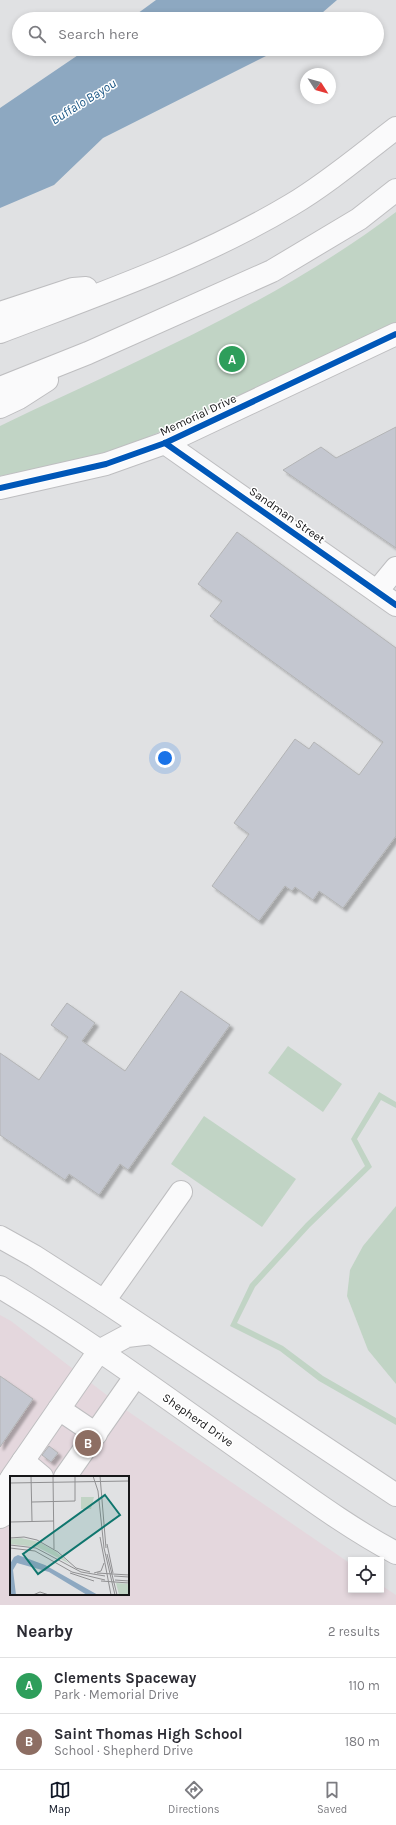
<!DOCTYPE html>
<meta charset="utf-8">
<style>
:root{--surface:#fff;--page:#f7f7f7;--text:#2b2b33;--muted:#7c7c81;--line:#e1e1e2;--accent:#111827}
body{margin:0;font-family:Karla,sans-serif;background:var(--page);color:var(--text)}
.controls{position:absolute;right:12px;bottom:12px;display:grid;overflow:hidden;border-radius:0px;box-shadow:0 2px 6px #0003}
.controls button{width:36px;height:36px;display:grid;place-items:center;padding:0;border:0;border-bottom:1px solid var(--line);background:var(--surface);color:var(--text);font:20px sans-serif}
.compass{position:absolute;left:300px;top:68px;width:36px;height:36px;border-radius:50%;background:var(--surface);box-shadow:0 2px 6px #0003;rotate:126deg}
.you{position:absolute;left:165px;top:758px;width:14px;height:14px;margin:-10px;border:3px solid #fff;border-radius:50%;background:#1a73e8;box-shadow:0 0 0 6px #1a73e833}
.badge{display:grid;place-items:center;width:26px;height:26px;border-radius:50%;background:var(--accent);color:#fff;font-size:13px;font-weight:700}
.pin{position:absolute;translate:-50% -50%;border:2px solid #fff;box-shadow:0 1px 4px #0006}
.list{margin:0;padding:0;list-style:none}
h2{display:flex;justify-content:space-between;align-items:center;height:52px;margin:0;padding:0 16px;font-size:17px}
h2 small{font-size:13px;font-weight:400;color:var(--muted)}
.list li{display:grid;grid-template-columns:26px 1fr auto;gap:12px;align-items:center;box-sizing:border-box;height:56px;padding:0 16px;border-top:1px solid var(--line)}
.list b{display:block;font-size:15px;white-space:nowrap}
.list p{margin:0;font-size:13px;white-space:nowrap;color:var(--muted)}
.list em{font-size:13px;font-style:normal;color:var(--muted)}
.icon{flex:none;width:22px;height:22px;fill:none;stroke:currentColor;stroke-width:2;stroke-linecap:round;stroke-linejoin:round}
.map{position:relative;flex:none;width:396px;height:1605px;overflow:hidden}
.search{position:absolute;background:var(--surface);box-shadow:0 2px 6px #0003;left:12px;right:12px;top:12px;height:44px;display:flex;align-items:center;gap:10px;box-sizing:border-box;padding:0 14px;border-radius:22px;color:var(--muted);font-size:15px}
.sheet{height:164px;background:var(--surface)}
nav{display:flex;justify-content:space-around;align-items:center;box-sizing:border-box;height:56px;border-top:1px solid var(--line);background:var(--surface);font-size:11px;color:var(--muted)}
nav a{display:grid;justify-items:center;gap:2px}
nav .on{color:var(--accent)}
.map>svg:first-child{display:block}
.education{fill:#e4d7dd;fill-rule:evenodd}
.green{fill:#c1d4c5}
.water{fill:#8da8c1}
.building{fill:#c4c7d0;stroke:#b3b4b5;filter:url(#shadow)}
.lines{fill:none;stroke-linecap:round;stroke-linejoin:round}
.minor-casing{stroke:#bebec0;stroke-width:24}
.major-casing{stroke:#bebec0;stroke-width:24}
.minor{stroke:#fafafb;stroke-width:22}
.major{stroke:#fafafb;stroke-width:22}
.cycleway-casing{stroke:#fff;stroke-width:8}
.cycleway{stroke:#0057b8;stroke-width:6}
.labels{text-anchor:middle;stroke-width:3;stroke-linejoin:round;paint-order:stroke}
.street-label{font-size:12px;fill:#171719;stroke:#fff}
.water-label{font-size:13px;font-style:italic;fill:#1b5786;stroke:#fff}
.inset-road{fill:none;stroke:#909092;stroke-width:1}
.view{fill:#0f766e;fill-opacity:0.15;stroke:#0f766e;stroke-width:2}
.inset-edge{fill:none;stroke:#171719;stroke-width:2}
</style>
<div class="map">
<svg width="396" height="1605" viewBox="0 0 396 1605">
<defs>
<filter id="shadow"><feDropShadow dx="3.5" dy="3.5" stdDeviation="1" flood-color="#0004"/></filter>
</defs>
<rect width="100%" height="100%" fill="#e0e1e3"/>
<path class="education" d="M0,1315L11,1321L126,1410L351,1564V1590H381V1585L396,1595V1605H0ZM11,1477H128V1594H11Z"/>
<g class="green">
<path d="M396,212V322L286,376L146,438L89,458L0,476V426C136,361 276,303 396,212Z"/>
<path d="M288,1046L342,1084L323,1112L268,1073Z"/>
<path d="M379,1092L396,1102V1108L381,1100L357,1139L372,1167L310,1227L255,1287L237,1323L283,1346L323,1376L396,1418V1425L319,1381L280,1351L230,1326L250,1284L306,1223L365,1166L351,1139Z"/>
<path d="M204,1116L296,1179L262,1227L171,1164Z"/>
<path d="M396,1206V1384L368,1350L347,1296L350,1270L363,1246Z"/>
</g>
<g class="water">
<path d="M156,0H337L315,19H130Z"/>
<path d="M87,49H280L103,138L54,185L0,208V108Z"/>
</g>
<g class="building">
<path d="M396,427V548L283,470L321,447L336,458Z"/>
<path d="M237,532L396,648V836L343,908L319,891L313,900L295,887L292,891L285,886L259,921L212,886L249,834L234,823L295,739L309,749L314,742L359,775L383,742L210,616L222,601L198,584Z"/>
<path d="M181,991L230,1025L128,1170L120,1164L99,1195L69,1174L65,1180L0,1135V1053L39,1080L68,1037L51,1025L67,1003L95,1023L82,1041L125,1071Z"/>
<path d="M0,1376L33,1399L0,1447Z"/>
<path d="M49,1446L58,1453L51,1462L42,1455Z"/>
</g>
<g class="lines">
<defs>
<g id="minor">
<path d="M165,443L396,605"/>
<path d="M0,488L106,464L165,443L396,334"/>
<path d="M377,591L396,568"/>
<path d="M104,1301L181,1192"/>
<path d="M59,1409L96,1434"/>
<path d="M23,1461L42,1477"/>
<path d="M12,1477L99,1351"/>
<path d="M65,1477L135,1377"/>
<path d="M0,1494L11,1479"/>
<path d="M0,1517L11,1511"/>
</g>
<g id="major">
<path d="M0,313L73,289L86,288"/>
<path d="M0,332C99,294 199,260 291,205C328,183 362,154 396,128"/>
<path d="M0,388L88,353L272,271L359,219L396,190"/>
<path d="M0,407L19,398L47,380"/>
<path d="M0,1237L34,1256L104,1301L396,1495"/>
<path d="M0,1287C91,1341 176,1405 262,1465C306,1496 349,1528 396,1553"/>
<path d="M99,1351L127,1336L152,1333"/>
</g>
</defs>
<use href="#minor" class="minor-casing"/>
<use href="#major" class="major-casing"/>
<use href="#minor" class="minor"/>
<use href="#major" class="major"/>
<defs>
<g id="cycleway">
<path d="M165,443L396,605"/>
<path d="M0,488L106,464L165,443L396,334"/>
</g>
</defs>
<use href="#cycleway" class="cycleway-casing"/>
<use href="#cycleway" class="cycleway"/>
</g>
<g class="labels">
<g class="street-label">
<text transform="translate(198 415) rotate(-25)" y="4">Memorial Drive</text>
<text transform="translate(287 515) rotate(35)" y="4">Sandman Street</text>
<text transform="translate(198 1420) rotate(35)" y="4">Shepherd Drive</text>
</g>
<g class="water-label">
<text transform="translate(83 101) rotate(-32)" y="5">Buffalo Bayou</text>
</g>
</g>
<g transform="translate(10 1476)">
<rect width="119" height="119" fill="#e0e1e3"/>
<path d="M71,21H84L81,33H71ZM11,62L29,66L45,75L60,88L27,71L0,68V63ZM106,107L119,108V119H109Z" fill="#c1d4c5"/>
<path d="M8,79L35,89L88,119H77L39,96L7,87L3,94L6,119H1L0,88L4,81Z" fill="#8da8c1"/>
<path class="inset-road" d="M21,0L22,45M43,0L44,73M83,0L88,15L94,72L105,119M90,0L96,72M0,7L119,5M22,26L65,25V0M0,46L44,45M90,61L101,119M0,62L14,61L27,64L48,76L66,92L80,96M97,68L103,97M0,69L26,72L71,96L95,100M0,72L25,75L62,96L95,104M97,78L107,119M60,97L84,105M84,97L91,95L94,87M87,97L119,99M104,100L119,101M105,104L119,105M91,105L119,107M23,119L30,116L39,119"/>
<path class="view" d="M95,19L110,39L28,98L13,78Z"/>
<rect width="119" height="119" class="inset-edge"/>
</g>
</svg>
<div class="controls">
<button><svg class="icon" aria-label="locate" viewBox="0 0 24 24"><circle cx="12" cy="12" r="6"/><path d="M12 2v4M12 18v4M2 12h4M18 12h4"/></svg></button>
</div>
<svg class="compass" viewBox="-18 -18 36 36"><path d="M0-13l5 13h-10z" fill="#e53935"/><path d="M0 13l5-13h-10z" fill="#7c7c81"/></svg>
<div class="you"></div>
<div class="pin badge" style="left:232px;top:359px;background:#2e9e5b">A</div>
<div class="pin badge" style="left:88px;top:1443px;background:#8d6e63">B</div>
<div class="search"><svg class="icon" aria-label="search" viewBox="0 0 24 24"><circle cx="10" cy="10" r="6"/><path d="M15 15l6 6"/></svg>Search here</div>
</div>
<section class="sheet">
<h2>Nearby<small>2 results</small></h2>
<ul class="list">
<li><span class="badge" style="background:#2e9e5b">A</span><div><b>Clements Spaceway</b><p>Park · Memorial Drive</p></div><em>110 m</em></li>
<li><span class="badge" style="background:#8d6e63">B</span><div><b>Saint Thomas High School</b><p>School · Shepherd Drive</p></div><em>180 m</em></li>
</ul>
</section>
<nav>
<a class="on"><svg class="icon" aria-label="map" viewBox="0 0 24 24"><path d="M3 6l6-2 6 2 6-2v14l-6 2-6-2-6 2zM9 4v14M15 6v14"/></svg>Map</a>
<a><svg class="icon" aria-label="directions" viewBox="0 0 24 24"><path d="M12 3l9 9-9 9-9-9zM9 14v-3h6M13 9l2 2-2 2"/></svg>Directions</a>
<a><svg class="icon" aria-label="saved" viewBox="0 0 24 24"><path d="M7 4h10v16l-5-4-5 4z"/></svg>Saved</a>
</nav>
